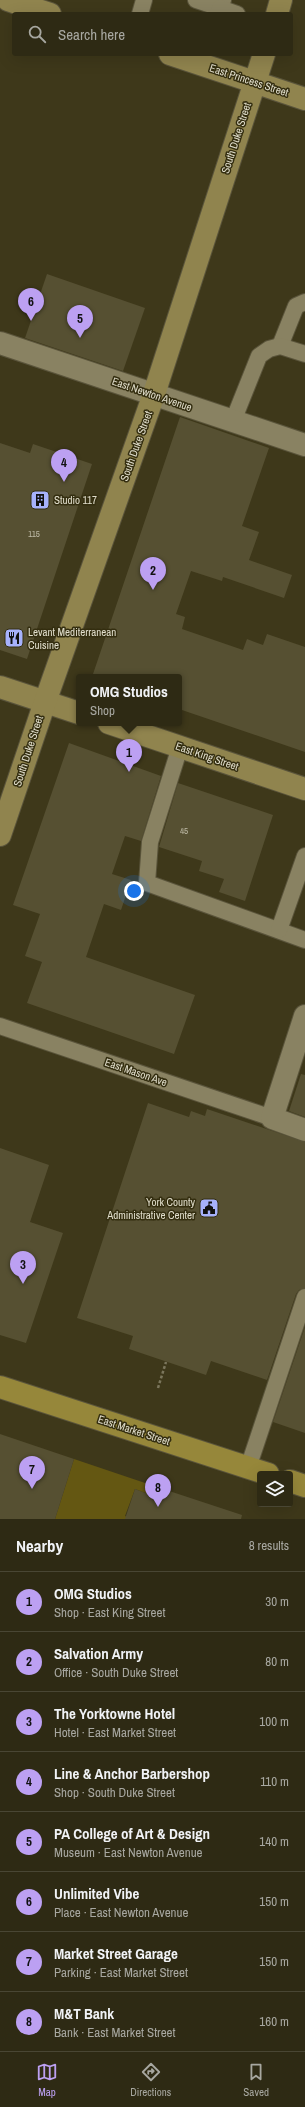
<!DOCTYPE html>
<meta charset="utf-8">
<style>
:root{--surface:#2e2a14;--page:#36321d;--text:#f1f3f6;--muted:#a7a7a0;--line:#494634;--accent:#bca0f2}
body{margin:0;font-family:"Archivo Narrow",sans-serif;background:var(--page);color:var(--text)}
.controls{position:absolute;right:12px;bottom:12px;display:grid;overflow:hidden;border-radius:4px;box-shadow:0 4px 16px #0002}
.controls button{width:36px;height:36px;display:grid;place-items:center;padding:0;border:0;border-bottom:1px solid var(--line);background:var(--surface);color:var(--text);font:20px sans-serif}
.you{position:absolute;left:134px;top:891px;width:14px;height:14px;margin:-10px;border:3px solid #fff;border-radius:50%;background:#1a73e8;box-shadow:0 0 0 6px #1a73e833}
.badge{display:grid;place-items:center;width:26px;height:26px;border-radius:50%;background:var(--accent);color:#111;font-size:13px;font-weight:700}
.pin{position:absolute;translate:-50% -33px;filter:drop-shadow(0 1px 2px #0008)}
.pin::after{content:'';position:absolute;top:21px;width:14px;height:12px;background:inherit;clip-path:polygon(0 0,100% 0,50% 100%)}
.popup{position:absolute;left:76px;top:674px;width:106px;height:52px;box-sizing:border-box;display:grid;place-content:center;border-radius:4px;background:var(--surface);filter:drop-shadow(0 1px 3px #0005);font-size:13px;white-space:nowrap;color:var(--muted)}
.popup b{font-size:15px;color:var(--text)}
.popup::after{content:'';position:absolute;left:50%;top:100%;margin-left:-8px;border:8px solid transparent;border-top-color:var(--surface)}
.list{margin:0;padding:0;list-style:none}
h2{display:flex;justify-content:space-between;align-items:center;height:52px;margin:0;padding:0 16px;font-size:17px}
h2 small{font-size:13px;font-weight:400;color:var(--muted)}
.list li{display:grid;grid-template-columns:26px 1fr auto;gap:12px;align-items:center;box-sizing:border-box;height:60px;padding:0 16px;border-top:1px solid var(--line)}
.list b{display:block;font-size:15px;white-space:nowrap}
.list p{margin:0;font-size:13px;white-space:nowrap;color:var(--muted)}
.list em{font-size:13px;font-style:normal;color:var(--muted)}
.icon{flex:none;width:22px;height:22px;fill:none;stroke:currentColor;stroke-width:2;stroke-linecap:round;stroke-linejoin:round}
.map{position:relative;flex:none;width:305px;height:1519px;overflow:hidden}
.search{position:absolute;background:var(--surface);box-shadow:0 4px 16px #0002;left:12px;right:12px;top:12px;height:44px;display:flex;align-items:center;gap:10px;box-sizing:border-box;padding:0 14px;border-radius:4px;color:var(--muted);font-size:15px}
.sheet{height:532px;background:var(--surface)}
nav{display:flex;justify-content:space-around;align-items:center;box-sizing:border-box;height:56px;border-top:1px solid var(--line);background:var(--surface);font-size:11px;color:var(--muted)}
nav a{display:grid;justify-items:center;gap:2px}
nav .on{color:var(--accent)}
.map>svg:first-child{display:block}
.green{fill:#645712}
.building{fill:#565032}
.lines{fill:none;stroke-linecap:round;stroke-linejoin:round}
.lane-casing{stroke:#5a543b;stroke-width:18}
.street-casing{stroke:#5a543b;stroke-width:24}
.secondary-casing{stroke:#5a543b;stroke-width:24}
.primary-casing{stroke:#5a543b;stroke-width:24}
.path{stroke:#7b765c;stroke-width:2.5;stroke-dasharray:3 2;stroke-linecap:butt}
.lane{stroke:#898262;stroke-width:16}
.street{stroke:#898262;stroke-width:22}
.secondary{stroke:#90844e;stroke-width:22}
.primary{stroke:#96873a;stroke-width:22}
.labels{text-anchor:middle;stroke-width:3;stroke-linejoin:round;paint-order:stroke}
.number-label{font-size:9px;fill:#bebaa6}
.street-label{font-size:11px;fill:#e1decc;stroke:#342e10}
.poi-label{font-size:11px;fill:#e1decc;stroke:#342e10;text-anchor:start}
</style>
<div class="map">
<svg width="305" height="1519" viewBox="0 0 305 1519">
<rect width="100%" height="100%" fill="#3e381a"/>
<path class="green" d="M74,1459L151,1485L148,1494L135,1489L125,1516L133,1519H55Z"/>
<g class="building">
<path d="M47,274L145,308L123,371L25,338Z"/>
<path d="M180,417L269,448L242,526L259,532L249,560L292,575L284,598L223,577L222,581L191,571L176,614L185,617L182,629L243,650L247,639L263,645L267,634L305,647V752L179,709V677H92Z"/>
<path d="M0,443L30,453L33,444L92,464L27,659L0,650Z"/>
<path d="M69,743L161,776L141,841L125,836L112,874L131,880L121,910L104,904L86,957L195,995L174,1054L27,1003L42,962L25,956L40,914L13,905Z"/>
<path d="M178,783L273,815L245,901L219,892L224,879L199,871L202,861L159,847Z"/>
<path d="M301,1074L305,1075V1117L289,1111Z"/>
<path d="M148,1103L189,1117L191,1111L205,1116L207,1109L305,1142V1288L299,1290L296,1294L267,1380L211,1361L206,1375L129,1349L133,1336L77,1318Z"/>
<path d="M0,1148L49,1165L30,1222L63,1233L26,1343L0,1335Z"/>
<path d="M305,1327V1433L273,1422Z"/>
<path d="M0,1434L74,1459L55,1519H0Z"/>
<path d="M151,1485L242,1515L241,1519H125L135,1489L148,1494Z"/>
</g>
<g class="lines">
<defs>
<g id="lane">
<path d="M196,0L220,8L223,0"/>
<path d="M140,14L144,0"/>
<path d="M218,14L220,8L237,14"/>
<path d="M280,346L296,306L305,302"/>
<path d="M233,421L259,356L269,349L280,346L305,354"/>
<path d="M180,747L150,842L147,883L305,940"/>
<path d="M279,930L305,856"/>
<path d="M0,1026L272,1118"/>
<path d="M248,1468L305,1297"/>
</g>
<g id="street">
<path d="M0,343L305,445"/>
<path d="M305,1016L272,1118L305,1130"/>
</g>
<g id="secondary">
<path d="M8,0L50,14"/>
<path d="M277,14L281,0"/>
<path d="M170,54L305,99"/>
<path d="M0,687L79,713"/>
<path d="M109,723L305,789"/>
<path d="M0,835L45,702L154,394L264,54"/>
</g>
<g id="primary">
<path d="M0,1387L268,1474"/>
<path d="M290,1481L305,1486"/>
</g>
</defs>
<use href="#lane" class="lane-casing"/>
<use href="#street" class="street-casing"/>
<use href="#secondary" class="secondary-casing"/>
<use href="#primary" class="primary-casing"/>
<path class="path" d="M158,1388L166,1362"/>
<use href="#lane" class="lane"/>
<use href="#street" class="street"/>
<use href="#secondary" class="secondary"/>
<use href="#primary" class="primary"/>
</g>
<defs>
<symbol id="building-square" viewBox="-11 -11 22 22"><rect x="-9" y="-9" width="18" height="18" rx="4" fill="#a6b1fc" stroke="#342e10"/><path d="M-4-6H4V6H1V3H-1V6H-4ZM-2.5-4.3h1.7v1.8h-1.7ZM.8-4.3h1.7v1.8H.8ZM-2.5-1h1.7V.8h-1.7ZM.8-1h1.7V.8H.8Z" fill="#111"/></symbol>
<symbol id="restaurant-square" viewBox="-11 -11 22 22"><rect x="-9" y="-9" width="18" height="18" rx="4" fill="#a6b1fc" stroke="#342e10"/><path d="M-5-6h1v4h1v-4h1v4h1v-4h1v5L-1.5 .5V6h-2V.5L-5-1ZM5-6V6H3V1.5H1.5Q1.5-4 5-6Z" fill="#111"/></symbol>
<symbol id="civic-square" viewBox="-11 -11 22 22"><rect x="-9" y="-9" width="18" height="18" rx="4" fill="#a6b1fc" stroke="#342e10"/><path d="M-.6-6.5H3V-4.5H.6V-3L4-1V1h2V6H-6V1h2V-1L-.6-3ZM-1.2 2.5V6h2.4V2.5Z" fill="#111"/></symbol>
</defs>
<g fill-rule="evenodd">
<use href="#building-square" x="29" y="489" width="22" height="22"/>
<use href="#restaurant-square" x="3" y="627" width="22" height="22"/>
<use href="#civic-square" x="198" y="1197" width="22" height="22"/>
</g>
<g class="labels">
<g class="number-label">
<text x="34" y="537">115</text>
<text x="184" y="834">45</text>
</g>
<g class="street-label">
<text transform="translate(249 80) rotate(18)" y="4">East Princess Street</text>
<text transform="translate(236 138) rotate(-72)" y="4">South Duke Street</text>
<text transform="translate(152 394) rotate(19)" y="4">East Newton Avenue</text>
<text transform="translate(136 446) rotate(-70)" y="4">South Duke Street</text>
<text transform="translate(28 751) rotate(-72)" y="4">South Duke Street</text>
<text transform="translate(207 756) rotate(19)" y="4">East King Street</text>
<text transform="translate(136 1072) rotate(19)" y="4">East Mason Ave</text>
<text transform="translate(134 1430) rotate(18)" y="4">East Market Street</text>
</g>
<g class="poi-label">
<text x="54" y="504">Studio 117</text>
<text x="28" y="636">Levant Mediterranean<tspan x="28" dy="13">Cuisine</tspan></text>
<text x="195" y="1206" text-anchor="end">York County<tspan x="195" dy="13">Administrative Center</tspan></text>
</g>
</g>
</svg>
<div class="controls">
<button><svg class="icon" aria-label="layers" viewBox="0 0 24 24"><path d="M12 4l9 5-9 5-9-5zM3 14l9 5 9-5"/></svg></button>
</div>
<div class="you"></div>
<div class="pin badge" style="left:129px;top:772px">1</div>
<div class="popup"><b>OMG Studios</b>Shop</div>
<div class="pin badge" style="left:153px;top:590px">2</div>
<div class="pin badge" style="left:23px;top:1284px">3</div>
<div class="pin badge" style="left:64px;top:482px">4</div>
<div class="pin badge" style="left:80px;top:338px">5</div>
<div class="pin badge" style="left:31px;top:321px">6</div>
<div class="pin badge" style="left:32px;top:1489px">7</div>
<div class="pin badge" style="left:158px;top:1507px">8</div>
<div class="search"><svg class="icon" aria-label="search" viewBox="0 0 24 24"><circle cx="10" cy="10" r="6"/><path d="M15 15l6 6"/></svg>Search here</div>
</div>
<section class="sheet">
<h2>Nearby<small>8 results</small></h2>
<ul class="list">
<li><span class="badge">1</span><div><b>OMG Studios</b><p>Shop · East King Street</p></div><em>30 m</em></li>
<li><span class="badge">2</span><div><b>Salvation Army</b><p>Office · South Duke Street</p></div><em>80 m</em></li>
<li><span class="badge">3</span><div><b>The Yorktowne Hotel</b><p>Hotel · East Market Street</p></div><em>100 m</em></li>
<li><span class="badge">4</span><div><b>Line &amp; Anchor Barbershop</b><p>Shop · South Duke Street</p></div><em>110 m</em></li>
<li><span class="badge">5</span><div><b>PA College of Art &amp; Design</b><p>Museum · East Newton Avenue</p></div><em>140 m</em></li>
<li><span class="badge">6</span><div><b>Unlimited Vibe</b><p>Place · East Newton Avenue</p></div><em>150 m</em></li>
<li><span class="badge">7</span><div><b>Market Street Garage</b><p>Parking · East Market Street</p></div><em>150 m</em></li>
<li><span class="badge">8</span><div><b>M&amp;T Bank</b><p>Bank · East Market Street</p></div><em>160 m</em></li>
</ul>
</section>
<nav>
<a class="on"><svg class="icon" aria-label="map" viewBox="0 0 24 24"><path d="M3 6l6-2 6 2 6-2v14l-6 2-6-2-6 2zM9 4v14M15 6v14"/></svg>Map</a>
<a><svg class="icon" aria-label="directions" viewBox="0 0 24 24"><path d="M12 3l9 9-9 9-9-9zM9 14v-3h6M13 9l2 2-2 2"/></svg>Directions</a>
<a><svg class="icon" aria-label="saved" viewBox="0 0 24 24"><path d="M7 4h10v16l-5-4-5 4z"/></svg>Saved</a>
</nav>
